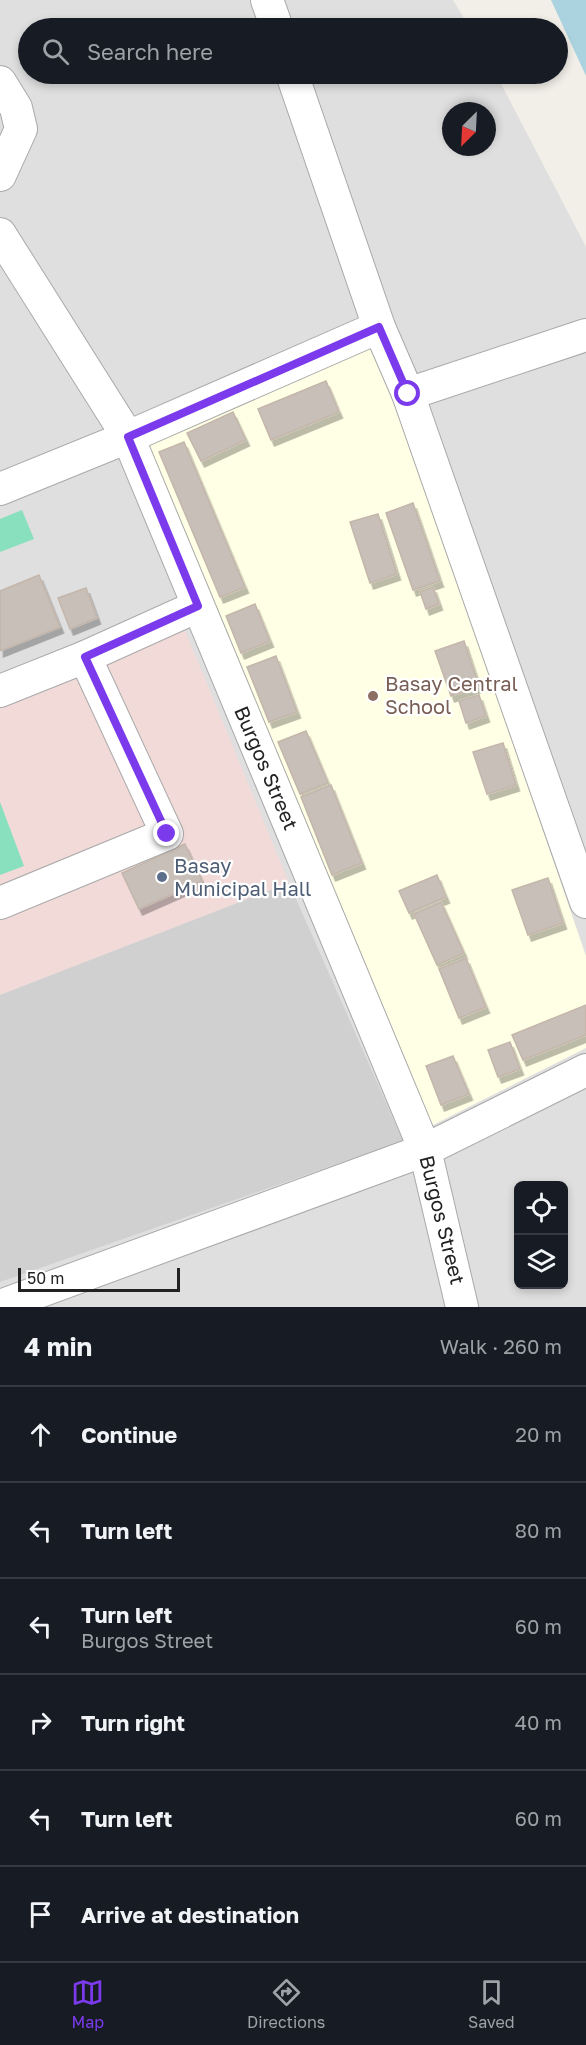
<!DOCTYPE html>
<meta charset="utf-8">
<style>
:root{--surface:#171b24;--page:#242831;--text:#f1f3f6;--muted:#9ea1a6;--line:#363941;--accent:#7c3aed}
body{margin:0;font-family:"Golos Text",sans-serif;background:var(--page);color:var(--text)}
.controls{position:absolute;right:18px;bottom:18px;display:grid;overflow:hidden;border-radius:9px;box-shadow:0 3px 9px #0003}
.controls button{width:54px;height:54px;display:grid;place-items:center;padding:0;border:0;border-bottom:2px solid var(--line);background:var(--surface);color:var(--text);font:30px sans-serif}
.compass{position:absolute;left:442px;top:102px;width:54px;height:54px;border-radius:50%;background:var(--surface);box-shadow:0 3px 9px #0003;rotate:204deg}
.scale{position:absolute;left:18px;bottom:15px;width:162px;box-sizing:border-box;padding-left:6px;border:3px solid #222;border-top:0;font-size:16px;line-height:21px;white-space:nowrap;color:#222;-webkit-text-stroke:4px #fff;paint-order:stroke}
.stop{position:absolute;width:18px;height:18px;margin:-14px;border:4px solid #7c3aed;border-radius:50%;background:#fff}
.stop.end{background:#7c3aed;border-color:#fff;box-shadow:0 2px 6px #0008}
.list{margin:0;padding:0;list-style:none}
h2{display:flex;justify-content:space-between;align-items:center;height:78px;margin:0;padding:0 24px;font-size:26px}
h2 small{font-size:20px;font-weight:400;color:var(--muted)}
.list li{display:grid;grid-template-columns:39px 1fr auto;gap:18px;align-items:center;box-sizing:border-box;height:96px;padding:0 24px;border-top:2px solid var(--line)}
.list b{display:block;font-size:22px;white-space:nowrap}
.list p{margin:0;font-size:20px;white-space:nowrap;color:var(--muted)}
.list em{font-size:20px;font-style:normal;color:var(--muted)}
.icon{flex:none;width:33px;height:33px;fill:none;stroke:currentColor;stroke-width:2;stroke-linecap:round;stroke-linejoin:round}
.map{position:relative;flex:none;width:586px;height:1307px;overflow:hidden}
.search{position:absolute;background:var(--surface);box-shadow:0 3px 9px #0003;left:18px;right:18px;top:18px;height:66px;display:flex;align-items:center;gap:15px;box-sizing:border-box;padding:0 21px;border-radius:33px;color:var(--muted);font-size:22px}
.sheet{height:654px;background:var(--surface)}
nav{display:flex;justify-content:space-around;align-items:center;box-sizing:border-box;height:84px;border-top:2px solid var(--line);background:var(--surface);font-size:16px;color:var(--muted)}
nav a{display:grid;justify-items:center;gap:3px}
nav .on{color:var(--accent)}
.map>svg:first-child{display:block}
.residential{fill:#e0dfdf;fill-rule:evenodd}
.commercial{fill:#f2dad9}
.education{fill:#ffffe5}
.religious{fill:#d0d0d0}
.pitch{fill:#88e0be}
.water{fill:#aad3df}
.building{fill:#c7bfb8;stroke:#c4b6ab;stroke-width:1.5;filter:url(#shadow)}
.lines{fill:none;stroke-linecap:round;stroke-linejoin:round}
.minor-casing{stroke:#a9a9a9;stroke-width:34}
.minor{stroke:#fff;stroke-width:32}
.route{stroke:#7c3aed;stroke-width:8}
.education-dot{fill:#8d6e63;stroke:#fff;stroke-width:2}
.service-dot{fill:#5c6f8a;stroke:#fff;stroke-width:2}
.labels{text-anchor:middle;stroke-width:4.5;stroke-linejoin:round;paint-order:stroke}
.education-label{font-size:20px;fill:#785e54;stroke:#fff;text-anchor:start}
.street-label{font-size:20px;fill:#222;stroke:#fff}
.service-label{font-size:20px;fill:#4e5e75;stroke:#fff;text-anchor:start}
</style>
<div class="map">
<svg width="586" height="1307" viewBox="0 0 586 1307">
<defs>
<filter id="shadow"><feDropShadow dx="3.5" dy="6" stdDeviation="0" flood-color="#0004"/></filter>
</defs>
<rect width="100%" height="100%" fill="#f2efe9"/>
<path class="residential" d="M0,0H453L470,28H28V74H496L586,247V1307H0ZM451,111H487V147H451ZM518,1186H564V1284H518Z"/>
<path class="commercial" d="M184,628L289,883L0,995V700Z"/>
<path class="education" d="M376,345L586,956V1048L427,1128L143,437Z"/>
<path class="religious" d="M289,883L403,1141L0,1282V995Z"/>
<g class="pitch">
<path d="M22,510L34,539L0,552V519Z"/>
<path d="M0,802L24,866L0,875Z"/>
</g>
<path class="water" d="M551,0H586V76Z"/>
<g class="building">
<path d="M326,381L339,412L271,440L258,409Z"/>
<path d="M233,412L246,440L201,461L187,433Z"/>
<path d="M184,442L245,587L220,597L159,452Z"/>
<path d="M413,503L440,581L413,590L386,513Z"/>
<path d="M378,514L397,574L370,583L350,522Z"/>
<path d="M39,575L60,627L0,651V591Z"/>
<path d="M433,587L439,604L426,609L420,592Z"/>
<path d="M86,588L97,618L70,629L58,598Z"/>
<path d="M255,604L270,641L241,653L226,616Z"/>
<path d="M464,641L479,686L451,696L435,651Z"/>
<path d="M276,656L297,712L269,722L247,667Z"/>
<path d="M479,695L486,716L466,723L459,701Z"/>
<path d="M306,731L328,783L300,794L278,742Z"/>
<path d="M503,743L516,785L487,794L473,752Z"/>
<path d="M331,785L362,863L332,875L301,797Z"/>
<path d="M185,844L202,881L139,909L122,873Z"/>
<path d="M437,875L446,897L409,913L399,891Z"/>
<path d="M548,878L563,923L528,935L512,890Z"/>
<path d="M441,902L464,953L437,965L414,914Z"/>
<path d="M466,958L486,1007L459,1018L439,969Z"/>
<path d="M586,1005V1035L523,1060L512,1035Z"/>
<path d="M510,1042L520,1069L498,1077L488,1050Z"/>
<path d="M453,1056L469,1094L441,1105L426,1066Z"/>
</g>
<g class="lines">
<defs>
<g id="minor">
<path d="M267,0L277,28"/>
<path d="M292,74L379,327L408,394L586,902"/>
<path d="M0,82L16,108L21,129L0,175"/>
<path d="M0,234L128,437L425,1150L462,1307"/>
<path d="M408,394L586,335"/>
<path d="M0,489L128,437L379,327"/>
<path d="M0,691L85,657L198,606"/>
<path d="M0,903L167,834L85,657"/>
<path d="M0,1306L425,1150L586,1070"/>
</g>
</defs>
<use href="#minor" class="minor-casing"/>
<use href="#minor" class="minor"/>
</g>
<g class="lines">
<path class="route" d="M167,834L85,657L198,606L128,437L379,327L408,394"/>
</g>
<circle class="education-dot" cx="373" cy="696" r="6"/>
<circle class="service-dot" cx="162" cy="877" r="6"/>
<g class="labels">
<g class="education-label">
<text x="385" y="691">Basay Central<tspan x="385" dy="23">School</tspan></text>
</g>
<g class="street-label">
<text transform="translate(266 768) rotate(67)" y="7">Burgos Street</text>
<text transform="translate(442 1220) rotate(76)" y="7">Burgos Street</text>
</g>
<g class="service-label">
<text x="174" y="873">Basay<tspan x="174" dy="23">Municipal Hall</tspan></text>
</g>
</g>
</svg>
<div class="controls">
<button><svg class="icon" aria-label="locate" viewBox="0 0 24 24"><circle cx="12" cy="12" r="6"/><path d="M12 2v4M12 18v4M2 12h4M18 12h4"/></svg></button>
<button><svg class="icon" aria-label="layers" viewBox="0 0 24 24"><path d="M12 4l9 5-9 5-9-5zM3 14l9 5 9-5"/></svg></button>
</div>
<svg class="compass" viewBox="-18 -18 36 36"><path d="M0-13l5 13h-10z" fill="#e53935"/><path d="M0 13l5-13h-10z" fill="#9ea1a6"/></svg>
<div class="scale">50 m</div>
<div class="stop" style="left:408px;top:394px"></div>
<div class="stop end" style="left:167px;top:834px"></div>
<div class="search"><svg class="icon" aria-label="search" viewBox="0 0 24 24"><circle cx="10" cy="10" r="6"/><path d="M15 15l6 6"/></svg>Search here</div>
</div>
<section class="sheet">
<h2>4 min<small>Walk · 260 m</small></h2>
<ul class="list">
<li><svg class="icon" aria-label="ahead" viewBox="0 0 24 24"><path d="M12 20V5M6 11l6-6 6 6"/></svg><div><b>Continue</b></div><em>20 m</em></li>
<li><svg class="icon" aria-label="left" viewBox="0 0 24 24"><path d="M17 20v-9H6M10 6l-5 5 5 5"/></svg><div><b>Turn left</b></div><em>80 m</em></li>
<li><svg class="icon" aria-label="left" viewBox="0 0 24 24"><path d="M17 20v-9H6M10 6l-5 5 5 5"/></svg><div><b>Turn left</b><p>Burgos Street</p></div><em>60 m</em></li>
<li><svg class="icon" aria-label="right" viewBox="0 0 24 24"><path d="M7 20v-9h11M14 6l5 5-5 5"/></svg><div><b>Turn right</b></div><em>40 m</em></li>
<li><svg class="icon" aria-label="left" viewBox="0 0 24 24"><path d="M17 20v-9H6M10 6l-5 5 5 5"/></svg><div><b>Turn left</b></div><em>60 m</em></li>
<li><svg class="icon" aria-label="arrive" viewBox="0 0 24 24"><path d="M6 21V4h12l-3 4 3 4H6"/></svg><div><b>Arrive at destination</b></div></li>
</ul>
</section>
<nav>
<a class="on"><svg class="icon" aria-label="map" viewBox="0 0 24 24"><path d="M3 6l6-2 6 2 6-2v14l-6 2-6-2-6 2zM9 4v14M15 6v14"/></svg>Map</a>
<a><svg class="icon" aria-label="directions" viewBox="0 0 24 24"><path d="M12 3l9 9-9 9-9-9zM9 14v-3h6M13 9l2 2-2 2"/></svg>Directions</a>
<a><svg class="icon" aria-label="saved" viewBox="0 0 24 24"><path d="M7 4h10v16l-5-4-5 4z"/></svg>Saved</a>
</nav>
